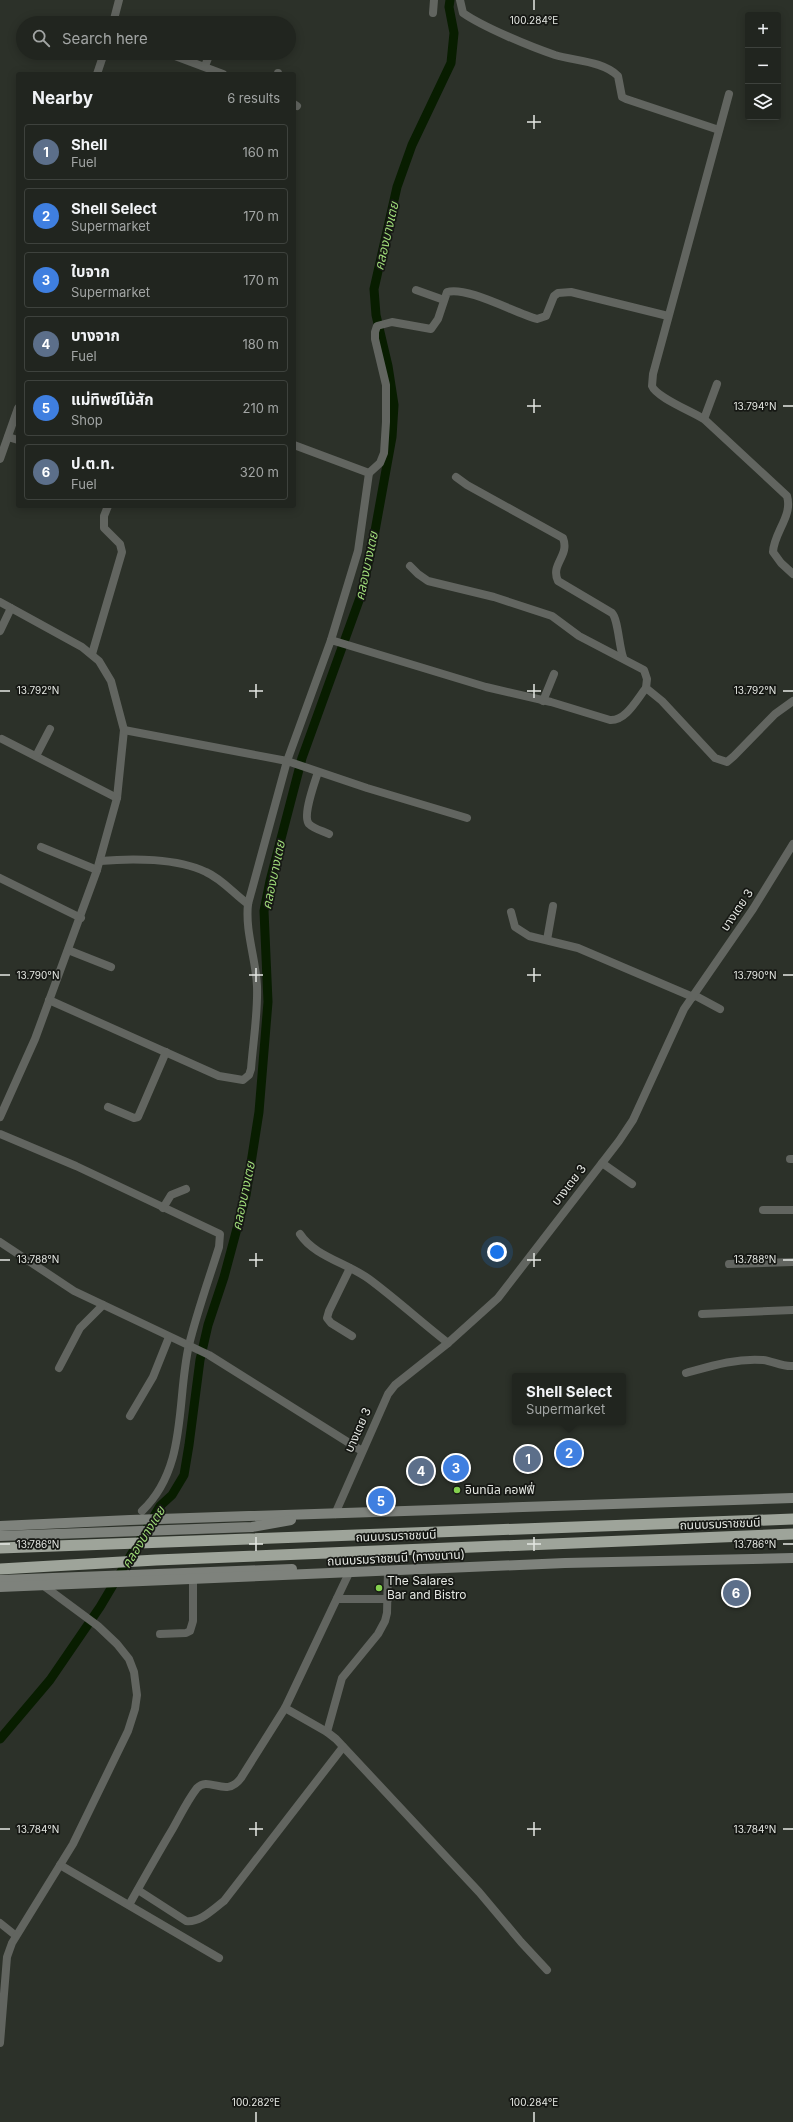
<!DOCTYPE html>
<meta charset="utf-8">
<style>
:root{--surface:#21251f;--page:#292d28;--text:#f1f3f6;--muted:#a2a5a4;--line:#3e423d;--accent:#8bbbb9}
body{margin:0;font-family:Inter,"Noto Sans Thai",sans-serif;background:var(--page);color:var(--text)}
.controls{position:absolute;right:12px;top:12px;display:grid;overflow:hidden;border-radius:4px;box-shadow:0 2px 10px #0003}
.controls button{width:36px;height:36px;display:grid;place-items:center;padding:0;border:0;border-bottom:1px solid var(--line);background:var(--surface);color:var(--text);font:20px sans-serif}
.you{position:absolute;left:497px;top:1252px;width:14px;height:14px;margin:-10px;border:3px solid #fff;border-radius:50%;background:#1a73e8;box-shadow:0 0 0 6px #1a73e833}
.badge{display:grid;place-items:center;width:26px;height:26px;border-radius:50%;background:var(--accent);color:#fff;font-size:13px;font-weight:700}
.pin{position:absolute;translate:-50% -50%;border:2px solid #fff;box-shadow:0 1px 4px #0006}
.popup{position:absolute;left:512px;top:1373px;width:114px;height:52px;box-sizing:border-box;display:grid;place-content:center;border-radius:4px;background:var(--surface);filter:drop-shadow(0 1px 3px #0005);font-size:13px;white-space:nowrap;color:var(--muted)}
.popup b{font-size:15px;color:var(--text)}
.popup::after{content:'';position:absolute;left:50%;top:100%;margin-left:-8px;border:8px solid transparent;border-top-color:var(--surface)}
.list{margin:0;padding:0;list-style:none}
h2{display:flex;justify-content:space-between;align-items:center;height:52px;margin:0;padding:0 16px;font-size:17px}
h2 small{font-size:13px;font-weight:400;color:var(--muted)}
.list li{display:grid;grid-template-columns:26px 1fr auto;gap:12px;align-items:center;box-sizing:border-box;height:56px;margin:0 8px 8px;padding:0 8px;border:1px solid var(--line);border-radius:4px}
.list b{display:block;font-size:15px;white-space:nowrap}
.list p{margin:0;font-size:13px;white-space:nowrap;color:var(--muted)}
.list em{font-size:13px;font-style:normal;color:var(--muted)}
.icon{flex:none;width:22px;height:22px;fill:none;stroke:currentColor;stroke-width:2;stroke-linecap:round;stroke-linejoin:round}
.map{position:relative;flex:none;width:793px;height:2122px;overflow:hidden}
.search{position:absolute;background:var(--surface);box-shadow:0 2px 10px #0003;left:16px;top:16px;width:280px;height:44px;display:flex;align-items:center;gap:10px;box-sizing:border-box;padding:0 14px;border-radius:22px;color:var(--muted);font-size:15px}
.panel{position:absolute;background:var(--surface);box-shadow:0 2px 10px #0003;left:16px;top:72px;width:280px;height:436px;border-radius:4px}
.map>svg:first-child{display:block}
.lines{fill:none;stroke-linecap:round;stroke-linejoin:round}
.canal{stroke:#081d00;stroke-width:9}
.minor{stroke:#626560;stroke-width:8}
.secondary{stroke:#7e827c;stroke-width:10}
.trunk{stroke:#9ea49a;stroke-width:11}
.ticks{fill:none;stroke:#e5e8e3;stroke-width:1.5}
.poi-dot{fill:#84d04e;stroke:#161814;stroke-width:1.5}
.labels{text-anchor:middle;stroke-width:3.5;stroke-linejoin:round;paint-order:stroke}
.street-label{font-size:12px;fill:#e5e8e3;stroke:#161814}
.poi-label{font-size:12px;fill:#e5e8e3;stroke:#161814;text-anchor:start}
.water-label{font-size:13px;font-style:italic;fill:#9eda78;stroke:#161814}
.ticks-label{font-size:10px;text-anchor:middle;fill:#e5e8e3;stroke:#161814;stroke-width:3.5;stroke-linejoin:round;paint-order:stroke}
</style>
<div class="map">
<svg width="793" height="2122" viewBox="0 0 793 2122">
<rect width="100%" height="100%" fill="#2c3129"/>
<g class="lines">
<path class="canal" d="M0,1739L50,1680L100,1607L160,1506L172,1495L184,1475L189,1445L200,1360L208,1325L224,1277L246,1195L259,1112L268,1002L264,911L270,881L302,758L361,595L373,542L392,437L394,405L388,366L376,315L374,289L397,187L412,145L451,63L454,33L449,7L450,0"/>
<g class="minor">
<path d="M460,0L463,13C483,27 531,47 555,55C575,61 603,61 618,76L622,97L626,99L719,130"/>
<path d="M433,13L434,0"/>
<path d="M113,23L119,0"/>
<path d="M221,23L222,21"/>
<path d="M167,53L223,74"/>
<path d="M205,66L210,53"/>
<path d="M97,74L104,53"/>
<path d="M278,74V73"/>
<path d="M729,94L653,374L652,386C656,397 691,411 704,419L787,496C793,516 774,532 773,552L781,563L793,574"/>
<path d="M294,104L297,106"/>
<path d="M416,290L444,300"/>
<path d="M704,419L717,384"/>
<path d="M8,437L18,440"/>
<path d="M294,445L369,473L358,551L331,640"/>
<path d="M0,459L18,408"/>
<path d="M369,473L380,463L384,453L386,422V385L375,339V332L377,326L392,322L431,329L438,319L447,292C467,286 515,313 537,319L546,316L554,296L558,293L571,292L668,316"/>
<path d="M456,477L467,485L563,538C570,556 550,564 558,581L612,613C618,619 619,646 623,657"/>
<path d="M410,566L418,574L428,581L494,597L552,616L579,636L644,670L647,679L646,688"/>
<path d="M0,602L82,647L99,661L111,681L124,730L117,798L97,870L35,1039L0,1117"/>
<path d="M0,631L11,608"/>
<path d="M92,654L122,552L120,544L104,528V516L108,506"/>
<path d="M543,701L554,674"/>
<path d="M124,730L287,761L331,640L486,687L551,702L610,720C626,721 637,699 646,688L662,701L715,758L727,762L734,756L775,714L793,701"/>
<path d="M2,739L117,798"/>
<path d="M36,756L50,729"/>
<path d="M318,772C315,782 302,816 309,824C314,829 323,831 329,834"/>
<path d="M41,847L97,870"/>
<path d="M100,861C132,858 177,858 206,872C222,879 234,894 248,904"/>
<path d="M0,878L81,918"/>
<path d="M511,912L515,927L529,936L578,948L693,997"/>
<path d="M547,940L553,906"/>
<path d="M68,950L111,967"/>
<path d="M694,995L720,1009"/>
<path d="M49,1000L219,1076L243,1080L249,1075L251,1069C253,1042 258,1014 257,986C256,959 245,932 248,904L287,761L367,788L467,818"/>
<path d="M108,1107L134,1118L138,1117L166,1052"/>
<path d="M0,1134L76,1166L220,1234L219,1247C209,1279 197,1312 189,1345C176,1401 188,1467 142,1511"/>
<path d="M790,1159H793"/>
<path d="M602,1163L632,1184"/>
<path d="M163,1208L171,1195L186,1189"/>
<path d="M763,1210H793"/>
<path d="M300,1234C314,1256 347,1263 369,1279C396,1299 421,1322 448,1343"/>
<path d="M0,1242L74,1291L209,1355L362,1451"/>
<path d="M729,1264L793,1262"/>
<path d="M350,1268L329,1311L327,1318L331,1323L352,1336"/>
<path d="M702,1314L793,1310"/>
<path d="M59,1368L80,1328L103,1305"/>
<path d="M686,1373C711,1366 736,1358 763,1360C773,1361 782,1367 793,1366"/>
<path d="M130,1416L153,1377L169,1337"/>
<path d="M335,1514L388,1394L395,1385L448,1343L498,1298L619,1141L633,1120L684,1009L753,909L793,844"/>
<path d="M388,1571L387,1613L385,1621L378,1634L342,1678L327,1732L336,1739L479,1892L521,1942L547,1970"/>
<path d="M337,1599H388"/>
<path d="M160,1634L186,1633L190,1631L193,1621V1580"/>
<path d="M285,1708L327,1732"/>
<path d="M60,1865L219,1958"/>
<path d="M138,1890L186,1921C200,1923 213,1909 224,1901L343,1747"/>
<path d="M129,1905C143,1880 157,1855 172,1830C180,1816 187,1801 197,1788C209,1775 226,1799 241,1778L285,1708L349,1573"/>
<path d="M0,1923L15,1935"/>
<path d="M0,2043L7,1957L12,1943L73,1844L128,1731L135,1709L137,1695L134,1672L129,1659L117,1644L98,1626L44,1586"/>
</g>
<g class="secondary">
<path d="M0,1526L130,1520L793,1498"/>
<path d="M0,1536L252,1527L291,1520"/>
<path d="M0,1580L292,1569"/>
<path d="M0,1587L565,1563L793,1558"/>
</g>
<g class="trunk">
<path d="M0,1548L793,1519"/>
<path d="M0,1569L156,1560L793,1534"/>
</g>
</g>
<path class="ticks" d="M534,0V10M534,115V129M527,122H541M534,399V413M527,406H541M783,406H793M256,684V698M534,684V698M0,691H10M249,691H263M527,691H541M783,691H793M256,968V982M534,968V982M0,975H10M249,975H263M527,975H541M783,975H793M256,1253V1267M534,1253V1267M0,1260H10M249,1260H263M527,1260H541M783,1260H793M256,1537V1551M534,1537V1551M0,1544H10M249,1544H263M527,1544H541M783,1544H793M256,1822V1836M534,1822V1836M0,1829H10M249,1829H263M527,1829H541M783,1829H793M256,2112V2122M534,2112V2122"/>
<g class="poi-dot">
<circle cx="457" cy="1490" r="4"/>
<circle cx="379" cy="1588" r="4"/>
</g>
<g class="labels">
<g class="street-label">
<text transform="translate(737 910) rotate(-56)" y="4">บางเตย 3</text>
<text transform="translate(569 1185) rotate(-52)" y="4">บางเตย 3</text>
<text transform="translate(358 1430) rotate(-66)" y="4">บางเตย 3</text>
<text transform="translate(720 1524) rotate(-2)" y="4">ถนนบรมราชชนนี</text>
<text transform="translate(396 1536) rotate(-2)" y="4">ถนนบรมราชชนนี</text>
<text transform="translate(396 1558) rotate(-3)" y="4">ถนนบรมราชชนนี (ทางขนาน)</text>
</g>
<g class="poi-label">
<text x="465" y="1494">อินทนิล คอฟฟี่</text>
<text x="387" y="1585">The Salares<tspan x="387" dy="14">Bar and Bistro</tspan></text>
</g>
<g class="water-label">
<text transform="translate(386 236) rotate(-77)" y="5">คลองบางเตย</text>
<text transform="translate(366 566) rotate(-78)" y="5">คลองบางเตย</text>
<text transform="translate(273 875) rotate(-78)" y="5">คลองบางเตย</text>
<text transform="translate(243 1196) rotate(-78)" y="5">คลองบางเตย</text>
<text transform="translate(143 1537) rotate(-58)" y="5">คลองบางเตย</text>
</g>
</g>
<g class="ticks-label">
<text x="534" y="24">100.284°E</text>
<text x="755" y="410">13.794°N</text>
<text x="38" y="694">13.792°N</text>
<text x="755" y="694">13.792°N</text>
<text x="38" y="979">13.790°N</text>
<text x="755" y="979">13.790°N</text>
<text x="38" y="1263">13.788°N</text>
<text x="755" y="1263">13.788°N</text>
<text x="38" y="1548">13.786°N</text>
<text x="755" y="1548">13.786°N</text>
<text x="38" y="1833">13.784°N</text>
<text x="755" y="1833">13.784°N</text>
<text x="256" y="2106">100.282°E</text>
<text x="534" y="2106">100.284°E</text>
</g>
</svg>
<div class="controls">
<button>+</button>
<button>−</button>
<button><svg class="icon" aria-label="layers" viewBox="0 0 24 24"><path d="M12 4l9 5-9 5-9-5zM3 14l9 5 9-5"/></svg></button>
</div>
<div class="you"></div>
<div class="pin badge" style="left:528px;top:1459px;background:#5c6f8a">1</div>
<div class="pin badge" style="left:569px;top:1453px;background:#3f7fe0">2</div>
<div class="popup"><b>Shell Select</b>Supermarket</div>
<div class="pin badge" style="left:456px;top:1468px;background:#3f7fe0">3</div>
<div class="pin badge" style="left:421px;top:1471px;background:#5c6f8a">4</div>
<div class="pin badge" style="left:381px;top:1501px;background:#3f7fe0">5</div>
<div class="pin badge" style="left:736px;top:1593px;background:#5c6f8a">6</div>
<div class="search"><svg class="icon" aria-label="search" viewBox="0 0 24 24"><circle cx="10" cy="10" r="6"/><path d="M15 15l6 6"/></svg>Search here</div>
<section class="panel">
<h2>Nearby<small>6 results</small></h2>
<ul class="list">
<li><span class="badge" style="background:#5c6f8a">1</span><div><b>Shell</b><p>Fuel</p></div><em>160 m</em></li>
<li><span class="badge" style="background:#3f7fe0">2</span><div><b>Shell Select</b><p>Supermarket</p></div><em>170 m</em></li>
<li><span class="badge" style="background:#3f7fe0">3</span><div><b>ใบจาก</b><p>Supermarket</p></div><em>170 m</em></li>
<li><span class="badge" style="background:#5c6f8a">4</span><div><b>บางจาก</b><p>Fuel</p></div><em>180 m</em></li>
<li><span class="badge" style="background:#3f7fe0">5</span><div><b>แม่ทิพย์ไม้สัก</b><p>Shop</p></div><em>210 m</em></li>
<li><span class="badge" style="background:#5c6f8a">6</span><div><b>ป.ต.ท.</b><p>Fuel</p></div><em>320 m</em></li>
</ul>
</section>
</div>
